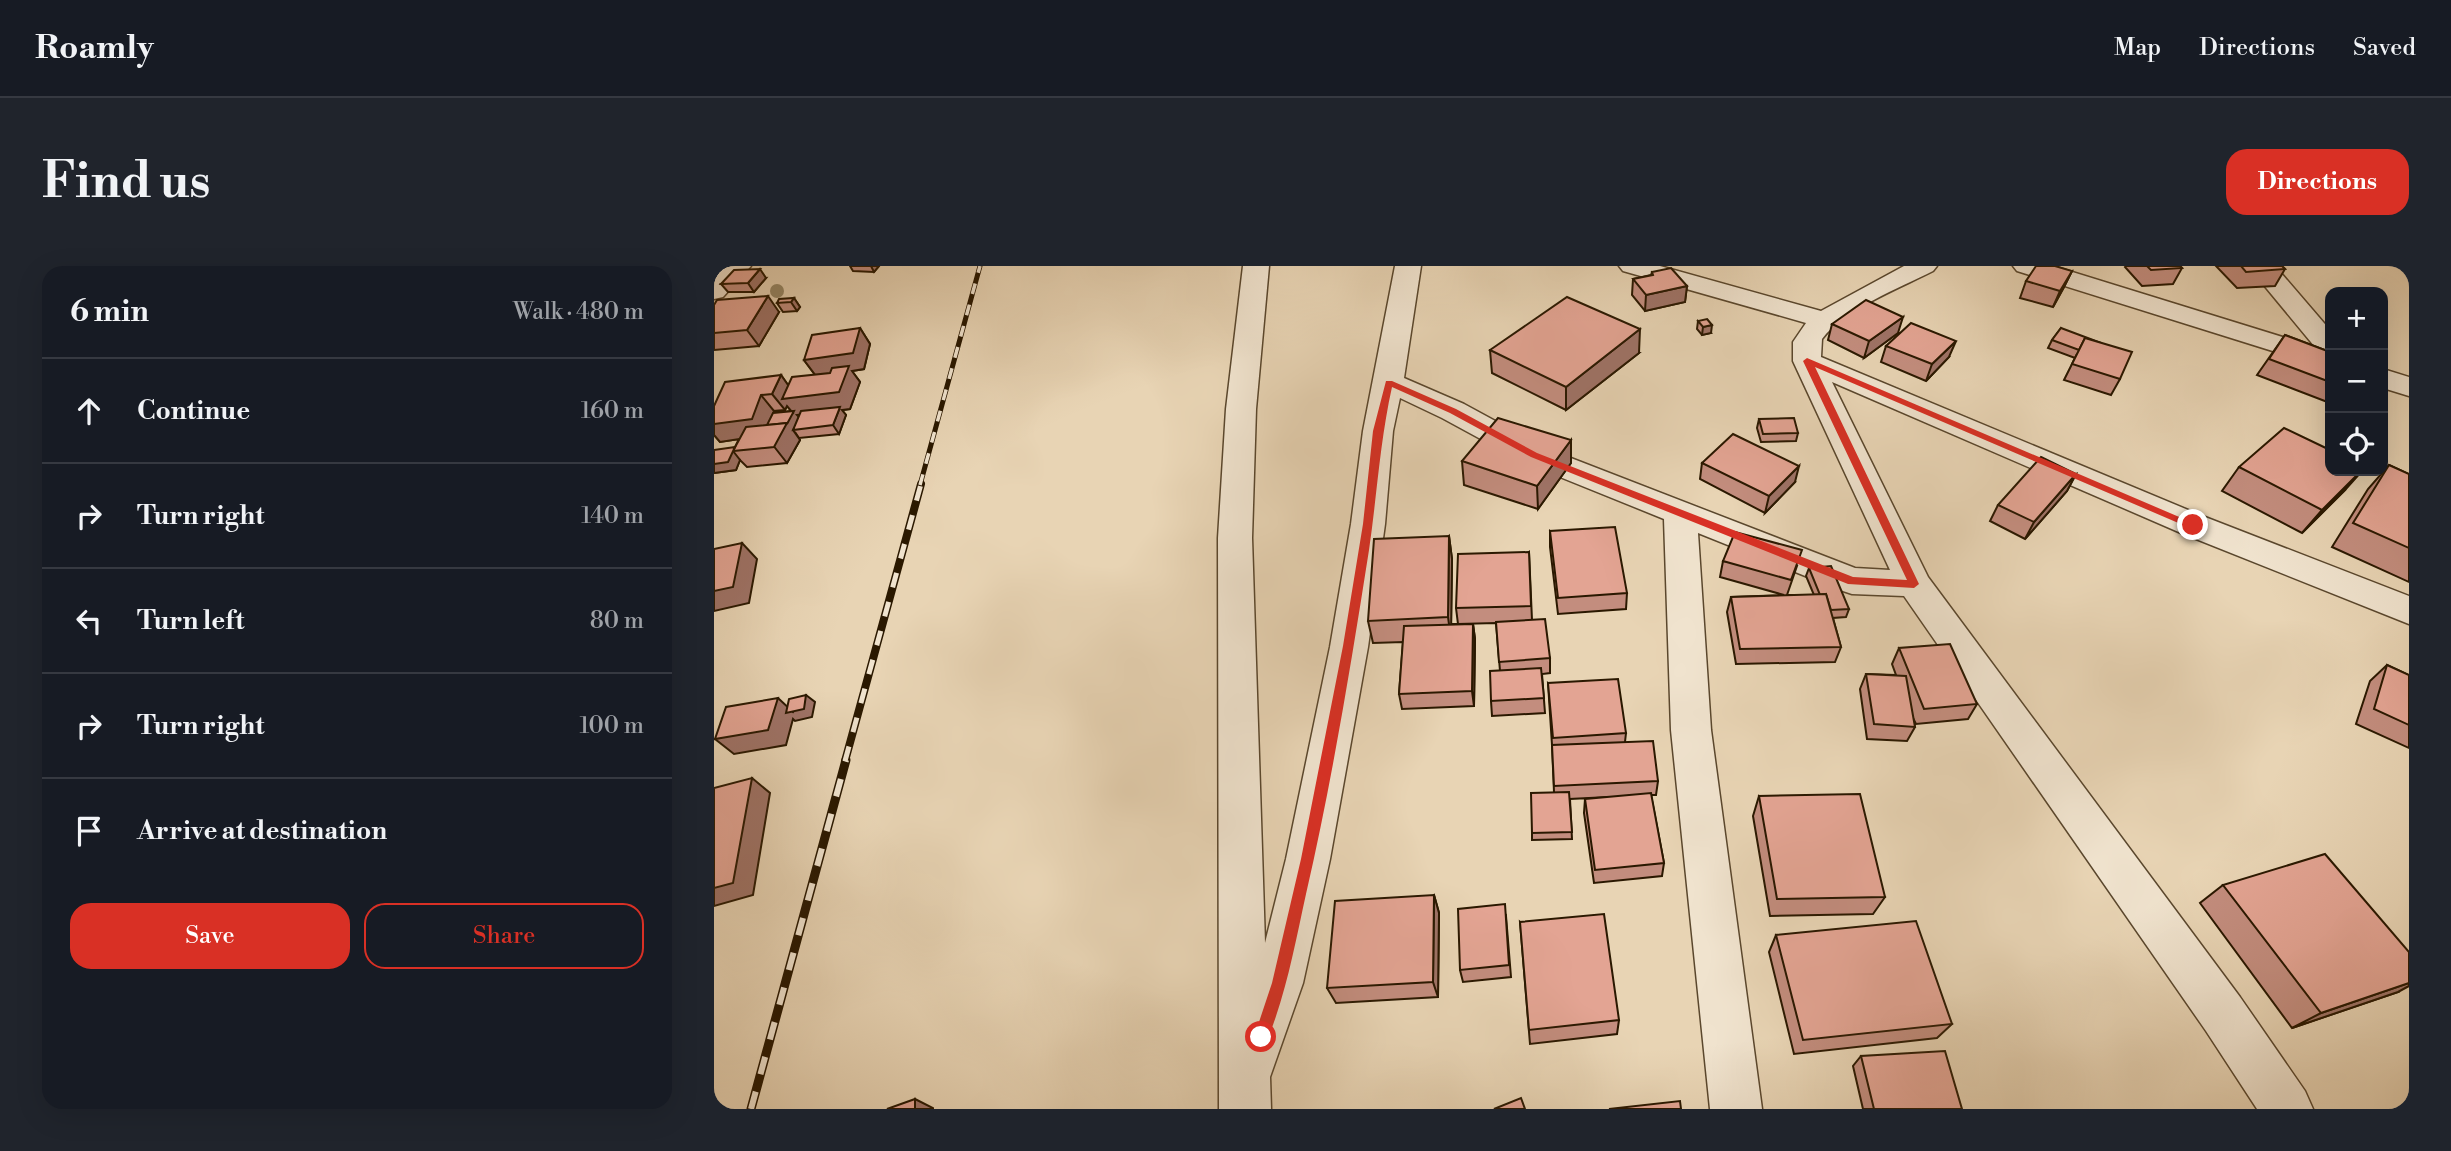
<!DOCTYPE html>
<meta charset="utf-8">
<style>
:root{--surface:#171b24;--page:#20242c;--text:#f1f3f6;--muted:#9ea1a6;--line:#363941;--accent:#d93025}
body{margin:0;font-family:"Libre Bodoni",serif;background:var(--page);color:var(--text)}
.controls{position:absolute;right:21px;top:21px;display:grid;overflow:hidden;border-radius:14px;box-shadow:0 7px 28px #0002}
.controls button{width:63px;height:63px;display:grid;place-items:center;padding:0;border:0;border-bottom:2px solid var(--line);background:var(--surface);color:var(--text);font:35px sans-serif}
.stop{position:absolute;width:21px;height:21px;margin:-16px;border:5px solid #d93025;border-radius:50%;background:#fff}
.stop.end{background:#d93025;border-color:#fff;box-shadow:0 2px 7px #0008}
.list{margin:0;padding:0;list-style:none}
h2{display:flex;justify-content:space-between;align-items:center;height:91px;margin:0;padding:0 28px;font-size:30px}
h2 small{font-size:23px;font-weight:400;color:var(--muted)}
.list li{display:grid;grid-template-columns:46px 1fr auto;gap:21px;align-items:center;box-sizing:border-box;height:105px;padding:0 28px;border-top:2px solid var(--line)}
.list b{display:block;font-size:26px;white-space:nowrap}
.list em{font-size:23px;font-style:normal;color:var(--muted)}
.actions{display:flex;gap:14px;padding:21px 28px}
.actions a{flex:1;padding:16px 0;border:2px solid var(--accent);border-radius:21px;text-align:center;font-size:24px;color:var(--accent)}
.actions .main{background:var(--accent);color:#fff}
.icon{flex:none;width:38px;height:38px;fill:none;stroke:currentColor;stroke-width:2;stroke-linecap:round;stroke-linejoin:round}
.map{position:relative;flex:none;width:1695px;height:843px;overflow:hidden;border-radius:21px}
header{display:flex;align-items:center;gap:42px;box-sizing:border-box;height:98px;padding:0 35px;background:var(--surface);border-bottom:2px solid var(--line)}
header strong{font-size:33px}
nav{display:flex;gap:38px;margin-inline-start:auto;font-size:24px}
.intro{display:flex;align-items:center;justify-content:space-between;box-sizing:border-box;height:168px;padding:0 42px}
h1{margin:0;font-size:49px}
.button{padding:18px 32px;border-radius:21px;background:var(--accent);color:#fff;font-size:24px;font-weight:700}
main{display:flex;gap:42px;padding:0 42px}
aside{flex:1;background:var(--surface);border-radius:21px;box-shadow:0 7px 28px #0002}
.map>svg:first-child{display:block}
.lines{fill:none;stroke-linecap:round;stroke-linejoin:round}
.minor-casing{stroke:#5a472d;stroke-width:3}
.minor{fill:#f0e3ce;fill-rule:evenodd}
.rail-far2-casing{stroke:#2a1800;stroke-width:5}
.rail-far1-casing{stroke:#2a1800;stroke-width:8}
.rail-casing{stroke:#2a1800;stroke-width:9}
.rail-far2{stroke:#f0e3ce;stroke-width:3.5;stroke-dasharray:11;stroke-linecap:butt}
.rail-far1{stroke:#f0e3ce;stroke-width:5;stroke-dasharray:15;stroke-linecap:butt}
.rail{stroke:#f0e3ce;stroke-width:6;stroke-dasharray:18;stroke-linecap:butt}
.tree{fill:#978868}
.wall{fill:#c38d7e;stroke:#2a1800;stroke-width:2;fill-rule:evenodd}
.shaded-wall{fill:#9f7367;stroke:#2a1800;stroke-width:2}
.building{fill:#e3a493;stroke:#2a1800;stroke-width:2}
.route{fill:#d93025}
</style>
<header>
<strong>Roamly</strong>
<nav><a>Map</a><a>Directions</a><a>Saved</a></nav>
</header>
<div class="intro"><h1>Find us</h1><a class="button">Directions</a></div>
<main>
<aside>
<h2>6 min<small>Walk · 480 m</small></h2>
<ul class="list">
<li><svg class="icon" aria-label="ahead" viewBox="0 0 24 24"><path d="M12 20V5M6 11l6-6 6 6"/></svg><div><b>Continue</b></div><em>160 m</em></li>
<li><svg class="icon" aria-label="right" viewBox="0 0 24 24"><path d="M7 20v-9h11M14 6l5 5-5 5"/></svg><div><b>Turn right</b></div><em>140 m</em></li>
<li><svg class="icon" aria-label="left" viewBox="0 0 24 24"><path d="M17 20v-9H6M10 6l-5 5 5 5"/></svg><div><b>Turn left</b></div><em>80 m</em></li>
<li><svg class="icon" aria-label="right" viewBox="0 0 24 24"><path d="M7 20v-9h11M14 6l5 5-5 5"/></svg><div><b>Turn right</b></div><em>100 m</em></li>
<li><svg class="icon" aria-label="arrive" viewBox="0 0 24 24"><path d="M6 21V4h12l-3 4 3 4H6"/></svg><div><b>Arrive at destination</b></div></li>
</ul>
<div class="actions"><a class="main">Save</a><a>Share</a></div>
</aside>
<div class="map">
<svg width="1695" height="843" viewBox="0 0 1695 843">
<rect width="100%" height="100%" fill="#e8d4b4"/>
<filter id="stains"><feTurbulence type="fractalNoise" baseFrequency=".00286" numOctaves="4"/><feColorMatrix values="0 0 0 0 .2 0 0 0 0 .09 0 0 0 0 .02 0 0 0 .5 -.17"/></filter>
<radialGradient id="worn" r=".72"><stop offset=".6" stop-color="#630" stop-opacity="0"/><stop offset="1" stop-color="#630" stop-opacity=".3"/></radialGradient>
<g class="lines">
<defs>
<g id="minor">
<path d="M10,0H37L9,31L0,33V10Z"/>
<path d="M529,0H555L542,143L538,272L551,677L572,593L616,381L637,258L649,165L681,0H707L690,112L750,138L831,182L1141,302L1176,304L1079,95V76L1092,57L909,5L905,0H946L1107,45L1190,0H1223L1219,5C1186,22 1130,43 1108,73L1107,91L1491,251L1695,330V358L1467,267L1118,116L1214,311L1526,731L1591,825L1599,843H1543L1492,765L1190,330L1138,328L1126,324L984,267L997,464L1048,843H996L957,464L950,253L809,196L728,152L686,132L679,165L671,258L654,381L616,593L589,717L556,811L557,843H505L504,272L512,143Z"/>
<path d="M1299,0H1339L1601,81L1534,0H1561L1616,64V103L1303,5Z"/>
<path d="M1669,103L1695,111V130L1669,122Z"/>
</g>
</defs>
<use href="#minor" class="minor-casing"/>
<use href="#minor" class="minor"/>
<defs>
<path id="rail-far2" d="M206,219L266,0"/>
<path id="rail-far1" d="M131,495L207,218"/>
<path id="rail" d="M37,843L132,494"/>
</defs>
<use href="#rail-far2" class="rail-far2-casing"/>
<use href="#rail-far1" class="rail-far1-casing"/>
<use href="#rail" class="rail-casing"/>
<use href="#rail-far2" class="rail-far2"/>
<use href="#rail-far1" class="rail-far1"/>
<use href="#rail" class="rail"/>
</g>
<circle class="tree" cx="63" cy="25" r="7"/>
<g class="wall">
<path d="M136,0H165L160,6L139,5Z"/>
<path d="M1412,0H1466L1468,2L1459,18L1428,20L1411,1Z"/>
<path d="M1502,0H1568L1571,3L1561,20L1523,22Z"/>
<path d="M1358,5L1350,21L1339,41L1306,32L1312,15Z"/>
<path d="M938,6L973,20L971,36L931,45L918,29L919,13L937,9Z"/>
<path d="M52,12L40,26H14L7,18Z"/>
<path d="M80,32L86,41L83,45L69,46L63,37Z"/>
<path d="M0,39L65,46L45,80L0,84Z"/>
<path d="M984,55L997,67L988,69L983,63Z"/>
<path d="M1118,58L1184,67L1150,92L1114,74Z"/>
<path d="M146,62L156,78L150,103L138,105L146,116L136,143L128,144L132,149L125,168L85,172L81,166L86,174L73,197L33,201L26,194L22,204L0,207L21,181L25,173L6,176L0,169L67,109L74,119L101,109L90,94ZM73,140L77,145L60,147V145L71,144Z"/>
<path d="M1347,62L1406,113L1397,129L1350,114L1363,88L1361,92L1334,82L1338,74Z"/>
<path d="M1571,69L1616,86V137L1543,109Z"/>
<path d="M1172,80L1235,91L1212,115L1167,96Z"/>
<path d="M776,84L925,87L852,144L778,107Z"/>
<path d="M1045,153L1084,167L1082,175L1047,176L1043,162Z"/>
<path d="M857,174V197L824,243L750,219L748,195Z"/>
<path d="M988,197L1081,216L1051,247L986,213Z"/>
<path d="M1675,199L1695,208V316L1618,281L1654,223Z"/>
<path d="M1525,201L1631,224L1588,267L1508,225Z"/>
<path d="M1362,208L1353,225L1311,273L1276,255L1284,239Z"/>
<path d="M836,265L913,327L912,343L844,348L836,281Z"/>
<path d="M735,270L738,293L737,358H759L761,373L760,440L688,443L685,428L689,376L659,377L654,355Z"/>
<path d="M815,286L818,354L836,392V407L828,408L831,447L778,450L777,435L786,405L782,357L744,358L742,342Z"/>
<path d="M1009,295L1083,300L1073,329H1100L1092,310L1095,302L1135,343L1132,351L1119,352L1127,381L1121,396L1022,398L1013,346L1017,331L1070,329L1006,311Z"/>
<path d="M1185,382L1263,438L1254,453L1202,458L1199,452L1201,461L1193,475L1153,473L1146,423L1152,408L1182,409L1178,398Z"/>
<path d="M1673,399L1695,409V482L1642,458L1656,415Z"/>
<path d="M834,417L912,467L911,476L944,515L942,529H937L950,597L948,610L880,617L870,547L871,533L895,531L856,533L858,573L818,574V567L840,526L838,479Z"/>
<path d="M1045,530L1171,631L1159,648L1056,650L1039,550Z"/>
<path d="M1509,619L1684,726L1578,762L1486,637Z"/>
<path d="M720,629L725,647L724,731L622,737L613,722Z"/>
<path d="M792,650L797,711L749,716L746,704Z"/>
<path d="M806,656L905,754L903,768L816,778Z"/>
<path d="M1062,669L1238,758L1223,772L1080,788L1055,686Z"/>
<path d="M1147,790L1248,843H1149L1139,800Z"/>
</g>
<g class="shaded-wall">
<path d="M157,0H165L160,6Z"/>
<path d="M46,3L52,12L40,26L34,17Z"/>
<path d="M1358,5L1350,21L1339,41L1346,25Z"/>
<path d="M973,20L971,36L931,45L932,29Z"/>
<path d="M54,30L65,46L45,80L33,64Z"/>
<path d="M80,32L86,41L83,45L77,36Z"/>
<path d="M1189,51L1184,67L1150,92L1155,75Z"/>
<path d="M998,59L997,67L988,69L989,61Z"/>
<path d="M146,62L156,78L150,103L138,105L146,116L136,143L128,144L132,149L125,168L119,159L125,144L83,149L87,153L79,164L86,174L73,197L51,169L6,176L0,169V158L47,129L60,145L52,166L79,147L73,140L71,144L58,128L67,109L79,126L102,110L90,94Z"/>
<path d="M926,63L925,87L852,144V121Z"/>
<path d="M1242,75L1235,91L1212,115L1218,98Z"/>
<path d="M857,174V197L824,243L823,220Z"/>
<path d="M19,185L26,194L22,204L0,207V198Z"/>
<path d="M1085,200L1081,216L1051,247L1055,230Z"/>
<path d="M1648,205L1631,224L1588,267L1608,244Z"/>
<path d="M1362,208L1353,225L1311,273L1320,256Z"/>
<path d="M735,270L738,293L737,373L734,351Z"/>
<path d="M28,277L43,293L35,337L0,345V325Z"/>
<path d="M759,358L761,373L760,440L758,425Z"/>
<path d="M92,429L101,436L98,451L81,455L79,453L72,479L20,488L1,473L64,432L79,446Z"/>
<path d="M38,512L56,527L39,629L0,640V622Z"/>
<path d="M720,629L725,647L724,731L719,716Z"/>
<path d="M1695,717V720L1684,726L1578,762L1607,747Z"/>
<path d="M201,833L219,842V843H201Z"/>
</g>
<g class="building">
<path d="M1322,0H1341L1358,5L1346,25L1312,15Z"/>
<path d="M1433,0H1466L1468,2L1437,4Z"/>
<path d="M1527,0H1568L1571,3L1532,6Z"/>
<path d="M957,2L973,20L932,29L919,13L939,9L938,6Z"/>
<path d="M46,3L34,17L7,18L20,4Z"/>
<path d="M54,30L33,64L0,67V39L3,34Z"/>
<path d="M853,31L926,63L852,121L776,84Z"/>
<path d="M80,32L77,36L63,37L65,33Z"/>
<path d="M1152,34L1189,51L1155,75L1118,58Z"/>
<path d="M993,53L998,59L989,61L984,55Z"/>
<path d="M1197,57L1242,75L1218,98L1172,80Z"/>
<path d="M146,62L139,87L90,94L98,69Z"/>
<path d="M1347,62L1387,77L1371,72L1365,84L1338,74Z"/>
<path d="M1571,69L1616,86V116L1555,93Z"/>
<path d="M1371,72L1418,86L1406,113L1358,98Z"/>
<path d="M135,100L125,126L68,133L78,111L116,107L118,102Z"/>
<path d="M67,109L58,128L47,129L38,153L0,158V140L11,116Z"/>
<path d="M126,141L119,159L79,164L87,145Z"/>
<path d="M80,145L73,158V157L53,159L59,147Z"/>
<path d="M784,152L857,174L823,220L748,195Z"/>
<path d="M1080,152L1084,167L1049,168L1045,153Z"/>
<path d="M73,157L60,181L19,185L32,161Z"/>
<path d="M1570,162L1616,184V205H1647L1608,244L1525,201Z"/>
<path d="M1019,168L1085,200L1055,230L988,197Z"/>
<path d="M21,181L14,196L0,198V184Z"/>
<path d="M1327,191L1362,208L1320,256L1284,239Z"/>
<path d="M1675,199L1695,208V282L1639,257Z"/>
<path d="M901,261L913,327L844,332L836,265Z"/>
<path d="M1021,266L1088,284L1077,314L1009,295Z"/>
<path d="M735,270L734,351L654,355L660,273Z"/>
<path d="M28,277L19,321L0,325V283Z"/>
<path d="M815,286L817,340L742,342L744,288Z"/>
<path d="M1117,300L1135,343L1117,344L1112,328L1106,329L1095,302Z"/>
<path d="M1112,328L1127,381L1026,383L1017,331Z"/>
<path d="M831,353L836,392L785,396L782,356Z"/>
<path d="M759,358L758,425L685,428L690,360Z"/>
<path d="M1236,378L1263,438L1210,443L1185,382Z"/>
<path d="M1673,399L1695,409V459L1660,443Z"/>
<path d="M827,402L830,432L777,435L776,405Z"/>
<path d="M1152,408L1192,410L1201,461L1160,458Z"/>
<path d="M904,413L912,467L839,472L834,417Z"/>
<path d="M92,429L90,443L72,447L75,433Z"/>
<path d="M64,432L54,464L1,473L12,441Z"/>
<path d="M939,475L944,515L840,520L838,479Z"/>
<path d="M38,512L19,617L0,622V522Z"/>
<path d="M855,526L858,566L818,567L817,527Z"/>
<path d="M937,527L950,597L881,604L871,533Z"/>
<path d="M1146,528L1171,631L1063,633L1045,530Z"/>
<path d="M1611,588L1695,686V717L1607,747L1509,619Z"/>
<path d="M720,629L719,716L613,722L621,635Z"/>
<path d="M791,638L795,699L746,704L744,643Z"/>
<path d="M890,648L905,754L815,764L806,656Z"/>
<path d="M1202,655L1238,758L1089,774L1062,669Z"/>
<path d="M1231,785L1248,843H1160L1147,790Z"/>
<path d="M807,832L811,843H780Z"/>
<path d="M201,833V843H173Z"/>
<path d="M966,835L967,843H895Z"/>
</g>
<path class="route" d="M1093,92L1484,259L1476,262L1101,101L1205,318L1200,322L1134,318L817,191L736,147L678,121C666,175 663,229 655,284C637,399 618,515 592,628C581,678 572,729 552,777L547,779L542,777L540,771L558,717L587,593L629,380L649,258L659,165L672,115H678L742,143L823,187L1139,311L1193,314L1089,95Z"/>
<rect width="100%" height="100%" filter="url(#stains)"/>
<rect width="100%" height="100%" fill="url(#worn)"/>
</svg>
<div class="controls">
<button>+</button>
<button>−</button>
<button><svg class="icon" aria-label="locate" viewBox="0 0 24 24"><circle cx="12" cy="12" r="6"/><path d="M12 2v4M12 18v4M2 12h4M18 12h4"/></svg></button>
</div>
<div class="stop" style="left:547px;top:771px"></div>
<div class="stop end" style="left:1479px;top:259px"></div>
</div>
</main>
